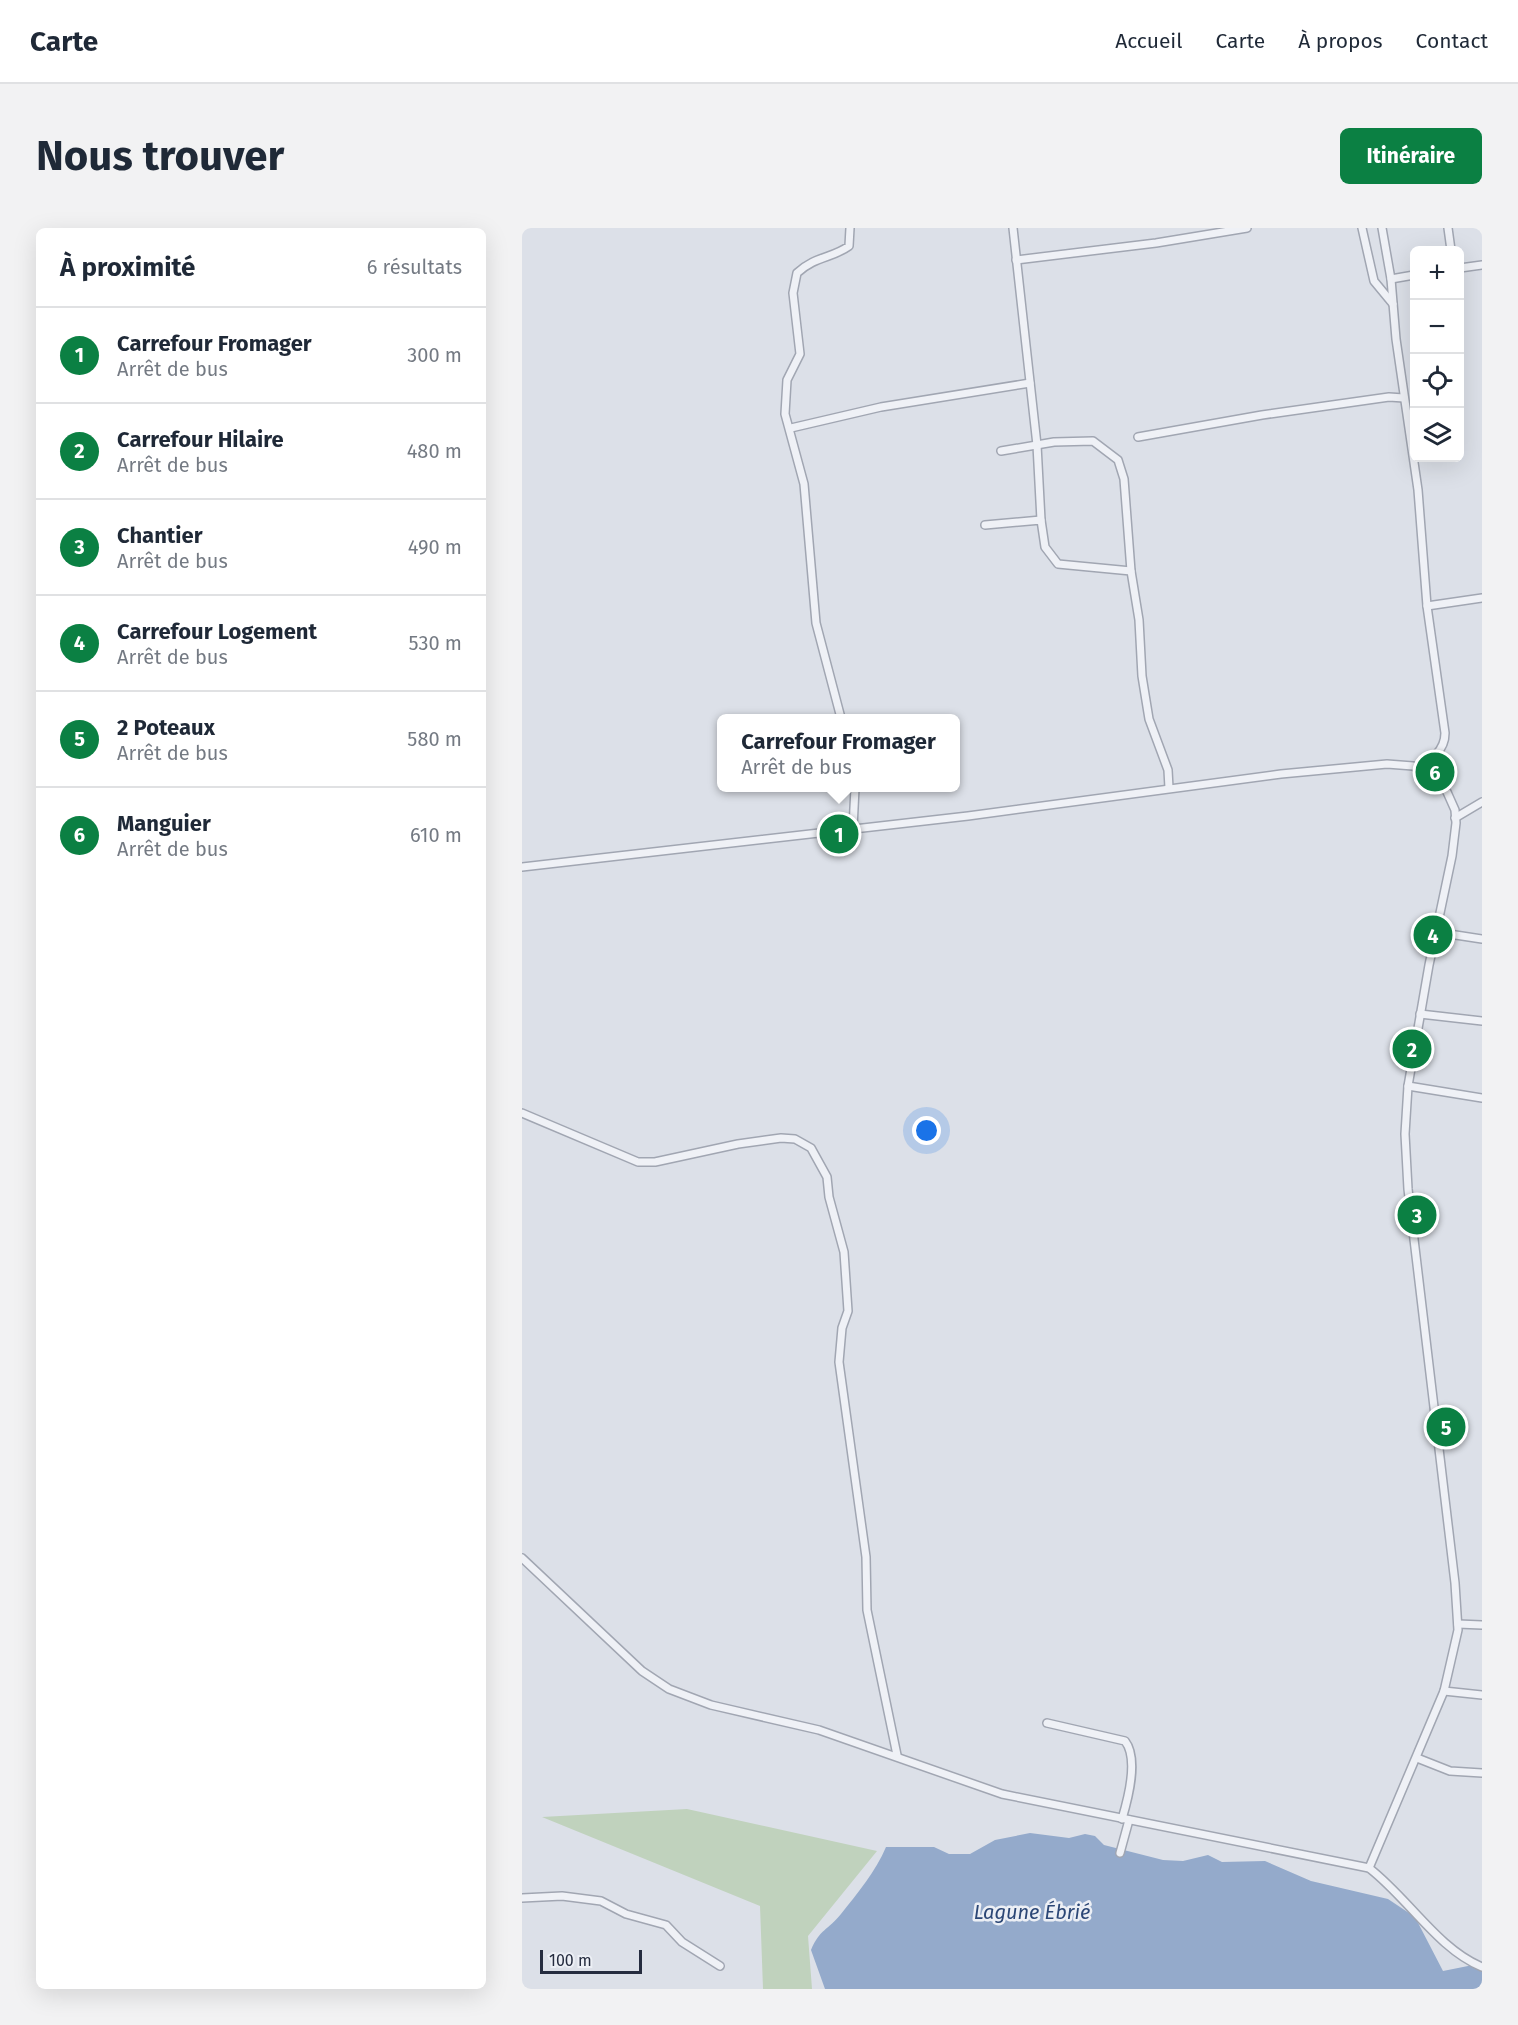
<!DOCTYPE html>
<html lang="fr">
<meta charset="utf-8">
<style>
:root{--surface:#fff;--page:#f2f2f3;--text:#1f2937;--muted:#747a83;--line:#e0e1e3;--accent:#0b8043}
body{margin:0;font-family:"Fira Sans",sans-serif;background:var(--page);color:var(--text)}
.controls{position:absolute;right:18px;top:18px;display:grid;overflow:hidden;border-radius:9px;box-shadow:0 6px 24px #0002}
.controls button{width:54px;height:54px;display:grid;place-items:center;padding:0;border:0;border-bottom:2px solid var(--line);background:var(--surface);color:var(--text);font:30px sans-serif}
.scale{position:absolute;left:18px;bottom:15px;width:102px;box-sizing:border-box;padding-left:6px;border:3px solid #252c3f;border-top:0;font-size:16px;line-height:21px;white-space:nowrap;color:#252c3f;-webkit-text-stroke:4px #eceff5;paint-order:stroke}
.you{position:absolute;left:405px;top:903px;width:21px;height:21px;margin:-15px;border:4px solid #fff;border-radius:50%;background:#1a73e8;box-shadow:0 0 0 9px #1a73e833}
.badge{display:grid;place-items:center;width:39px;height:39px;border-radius:50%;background:var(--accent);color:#fff;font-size:20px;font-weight:700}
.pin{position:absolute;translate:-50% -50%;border:3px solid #fff;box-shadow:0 2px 6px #0006}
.popup{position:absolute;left:195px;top:486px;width:243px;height:78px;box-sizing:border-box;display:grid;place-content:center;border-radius:9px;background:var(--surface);filter:drop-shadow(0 2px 4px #0005);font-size:20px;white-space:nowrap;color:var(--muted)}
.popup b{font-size:22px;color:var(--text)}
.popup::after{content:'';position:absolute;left:50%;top:100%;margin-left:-12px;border:12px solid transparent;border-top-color:var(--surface)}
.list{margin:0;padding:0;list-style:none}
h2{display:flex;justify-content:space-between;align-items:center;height:78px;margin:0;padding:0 24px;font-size:26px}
h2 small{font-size:20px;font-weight:400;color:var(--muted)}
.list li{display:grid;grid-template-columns:39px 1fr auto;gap:18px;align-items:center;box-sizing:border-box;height:96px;padding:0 24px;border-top:2px solid var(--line)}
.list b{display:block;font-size:22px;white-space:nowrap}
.list p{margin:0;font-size:20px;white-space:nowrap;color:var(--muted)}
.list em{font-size:20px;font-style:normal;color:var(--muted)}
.icon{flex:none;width:33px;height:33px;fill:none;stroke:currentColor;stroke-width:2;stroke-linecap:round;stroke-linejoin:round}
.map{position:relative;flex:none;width:960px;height:1761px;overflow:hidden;border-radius:9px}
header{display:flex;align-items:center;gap:36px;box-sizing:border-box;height:84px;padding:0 30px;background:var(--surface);border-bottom:2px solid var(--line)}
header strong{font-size:28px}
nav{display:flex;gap:33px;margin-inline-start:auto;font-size:21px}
.intro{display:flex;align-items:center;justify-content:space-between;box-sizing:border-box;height:144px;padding:0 36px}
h1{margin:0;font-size:42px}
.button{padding:15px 27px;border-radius:9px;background:var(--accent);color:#fff;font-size:21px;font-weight:700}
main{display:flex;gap:36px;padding:0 36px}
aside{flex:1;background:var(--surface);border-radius:9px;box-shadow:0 6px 24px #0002}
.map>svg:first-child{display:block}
.green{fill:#c0d2bd}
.water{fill:#94aacb}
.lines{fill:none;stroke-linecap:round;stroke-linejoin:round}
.street-casing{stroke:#a1a6b2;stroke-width:10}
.street{stroke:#eff1f6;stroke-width:7}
.labels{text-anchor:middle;stroke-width:5;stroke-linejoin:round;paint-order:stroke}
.water-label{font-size:20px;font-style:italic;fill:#2c4776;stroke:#eceff5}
</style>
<header>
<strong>Carte</strong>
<nav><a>Accueil</a><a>Carte</a><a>À propos</a><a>Contact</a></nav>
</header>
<div class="intro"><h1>Nous trouver</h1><a class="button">Itinéraire</a></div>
<main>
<aside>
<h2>À proximité<small>6 résultats</small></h2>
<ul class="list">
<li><span class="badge">1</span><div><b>Carrefour Fromager</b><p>Arrêt de bus</p></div><em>300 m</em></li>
<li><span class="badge">2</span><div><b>Carrefour Hilaire</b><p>Arrêt de bus</p></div><em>480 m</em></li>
<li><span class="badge">3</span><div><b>Chantier</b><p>Arrêt de bus</p></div><em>490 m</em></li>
<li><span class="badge">4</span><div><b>Carrefour Logement</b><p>Arrêt de bus</p></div><em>530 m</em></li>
<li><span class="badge">5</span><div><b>2 Poteaux</b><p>Arrêt de bus</p></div><em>580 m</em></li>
<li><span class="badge">6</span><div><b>Manguier</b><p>Arrêt de bus</p></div><em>610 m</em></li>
</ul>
</aside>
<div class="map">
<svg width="960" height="1761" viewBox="0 0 960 1761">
<rect width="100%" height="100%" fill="#dce0e8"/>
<path class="green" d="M165,1581L355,1623L286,1708L290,1761H241L238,1678L20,1589Z"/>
<path class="water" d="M508,1605L547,1610L563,1606L573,1608L582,1617L641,1632L661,1633L686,1627L700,1634L743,1633L789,1653L866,1671L893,1689L921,1743L956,1736L960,1739V1761H303L289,1722C298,1701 306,1702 319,1686C335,1666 354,1643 364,1619H412L427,1626H448L473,1612Z"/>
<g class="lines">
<defs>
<g id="street">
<path d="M491,0L515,217L519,292"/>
<path d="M840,0L852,53L871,76"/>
<path d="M860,0L869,51L874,111L896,262L905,378L923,505C923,523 909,532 895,540"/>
<path d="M926,0L929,22"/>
<path d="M494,32L634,15L725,0"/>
<path d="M938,40L960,37"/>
<path d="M869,51L892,47"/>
<path d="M269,200L359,179L508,155"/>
<path d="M616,209L740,187L867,169L882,170"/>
<path d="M479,223L532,214L571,213L596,232L602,251L609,343"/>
<path d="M463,297L519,292L523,319L536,336L609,343L617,392L620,448L627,491L646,542L647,560"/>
<path d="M905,378L960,370"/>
<path d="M319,490L294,395L282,256L263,186L265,152L278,126L271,65L275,45C293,28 311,30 327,18L328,0"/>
<path d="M933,590L960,574"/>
<path d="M331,600L333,560"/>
<path d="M0,639L446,588L759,546L865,536L891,538L912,549L925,564L933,582L934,595L930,628L907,737L886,858L883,906L886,961L933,1355L936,1402L922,1463L847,1640"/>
<path d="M914,704L960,711"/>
<path d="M898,786L960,793"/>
<path d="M886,858L960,870"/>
<path d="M0,885L116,934H133L216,916L259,910L273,911L289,920L305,949L307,969L322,1024L326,1083L320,1100L317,1134L344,1329L345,1382L375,1527"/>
<path d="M0,1330L120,1443L147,1461L189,1477L297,1502L480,1566L847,1640C886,1670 916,1721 960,1739"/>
<path d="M936,1396L960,1397"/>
<path d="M922,1463L960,1467"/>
<path d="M525,1495L603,1513C617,1531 606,1571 600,1591"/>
<path d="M895,1530L928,1543L960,1545"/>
<path d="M598,1625L607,1592"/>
<path d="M0,1670L40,1668L79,1673L104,1686L144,1697L160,1714L198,1738"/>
</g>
</defs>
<use href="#street" class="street-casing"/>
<use href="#street" class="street"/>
</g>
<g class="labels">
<g class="water-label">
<text x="510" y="1691">Lagune Ébrié</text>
</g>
</g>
</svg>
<div class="controls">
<button>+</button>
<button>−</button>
<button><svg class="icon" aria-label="locate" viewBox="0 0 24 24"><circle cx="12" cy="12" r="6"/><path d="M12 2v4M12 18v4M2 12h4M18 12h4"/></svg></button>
<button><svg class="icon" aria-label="layers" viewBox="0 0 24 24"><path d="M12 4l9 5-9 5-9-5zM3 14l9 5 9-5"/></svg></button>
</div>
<div class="scale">100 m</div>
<div class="you"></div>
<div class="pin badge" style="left:317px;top:606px">1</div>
<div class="popup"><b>Carrefour Fromager</b>Arrêt de bus</div>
<div class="pin badge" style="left:890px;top:821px">2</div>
<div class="pin badge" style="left:895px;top:987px">3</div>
<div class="pin badge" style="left:911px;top:707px">4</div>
<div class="pin badge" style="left:924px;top:1199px">5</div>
<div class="pin badge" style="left:913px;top:544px">6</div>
</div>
</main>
